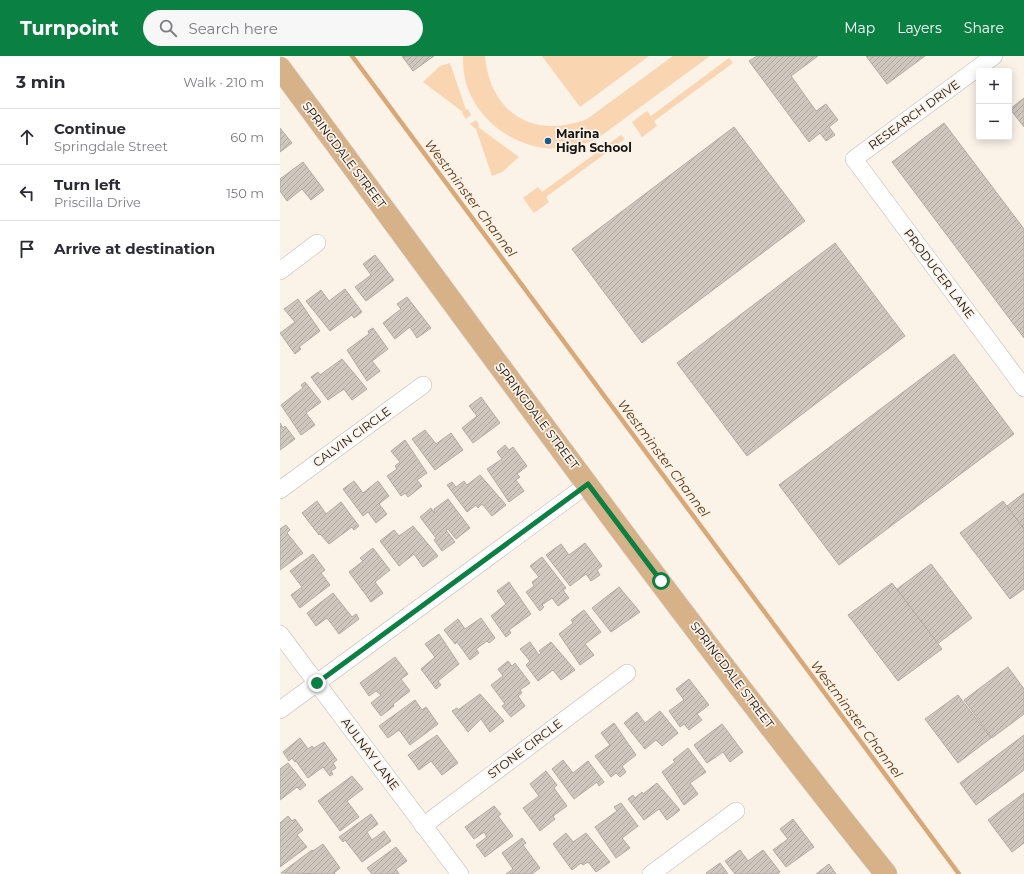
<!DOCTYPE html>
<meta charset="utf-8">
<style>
:root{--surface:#fff;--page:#f7f7f7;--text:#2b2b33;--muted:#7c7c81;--line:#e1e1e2;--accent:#0b8043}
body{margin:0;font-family:Montserrat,sans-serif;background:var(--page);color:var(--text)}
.controls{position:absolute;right:12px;top:12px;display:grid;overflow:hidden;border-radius:4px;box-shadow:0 2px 10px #0003}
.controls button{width:36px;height:36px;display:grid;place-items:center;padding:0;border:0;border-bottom:1px solid var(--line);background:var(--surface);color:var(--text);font:20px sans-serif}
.stop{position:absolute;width:12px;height:12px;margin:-9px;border:3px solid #0b8043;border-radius:50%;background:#fff}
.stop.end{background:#0b8043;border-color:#fff;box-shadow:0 1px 4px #0008}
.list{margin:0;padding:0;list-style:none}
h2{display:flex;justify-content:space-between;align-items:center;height:52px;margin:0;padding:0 16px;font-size:17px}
h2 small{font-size:13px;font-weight:400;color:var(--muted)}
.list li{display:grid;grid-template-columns:26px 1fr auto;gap:12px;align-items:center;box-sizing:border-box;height:56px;padding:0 16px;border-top:1px solid var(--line)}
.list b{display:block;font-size:15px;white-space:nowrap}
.list p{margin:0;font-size:13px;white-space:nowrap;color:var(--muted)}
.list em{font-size:13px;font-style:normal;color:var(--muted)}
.icon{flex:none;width:22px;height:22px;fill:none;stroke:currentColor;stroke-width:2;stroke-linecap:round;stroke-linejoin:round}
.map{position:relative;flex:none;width:744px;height:818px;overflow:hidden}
header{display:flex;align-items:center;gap:24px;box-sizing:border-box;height:56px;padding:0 20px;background:var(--accent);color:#fff}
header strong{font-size:19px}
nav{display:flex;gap:22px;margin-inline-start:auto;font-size:14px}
.search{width:280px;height:36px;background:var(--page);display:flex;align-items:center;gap:10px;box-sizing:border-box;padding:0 14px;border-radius:22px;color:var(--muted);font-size:15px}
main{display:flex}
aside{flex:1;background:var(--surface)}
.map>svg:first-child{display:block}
.pitch{fill:#f9d5b2}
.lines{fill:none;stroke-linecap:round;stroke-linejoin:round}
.stream{stroke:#daa876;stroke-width:4.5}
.building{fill:url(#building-hatch);stroke:#b4aba3}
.minor-casing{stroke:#c3bab1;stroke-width:18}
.major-casing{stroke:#d5d5d4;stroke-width:23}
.minor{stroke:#fff;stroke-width:17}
.major{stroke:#d7b289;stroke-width:22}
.route{stroke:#0b8043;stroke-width:5}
.poi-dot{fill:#155d91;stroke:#fbf2e8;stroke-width:1.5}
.labels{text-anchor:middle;stroke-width:3.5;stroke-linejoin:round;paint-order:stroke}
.street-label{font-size:12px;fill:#181411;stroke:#fbf2e8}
.poi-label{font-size:12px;font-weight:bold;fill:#181411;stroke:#fbf2e8;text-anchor:start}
.water-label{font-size:13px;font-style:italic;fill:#57360e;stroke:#fbf2e8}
</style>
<header>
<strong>Turnpoint</strong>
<div class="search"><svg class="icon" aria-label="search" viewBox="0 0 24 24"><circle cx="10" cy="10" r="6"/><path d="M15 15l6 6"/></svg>Search here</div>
<nav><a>Map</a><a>Layers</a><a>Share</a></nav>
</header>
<main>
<aside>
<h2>3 min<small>Walk · 210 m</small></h2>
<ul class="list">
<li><svg class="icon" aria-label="ahead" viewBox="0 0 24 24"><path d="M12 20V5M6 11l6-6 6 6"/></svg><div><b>Continue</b><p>Springdale Street</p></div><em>60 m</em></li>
<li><svg class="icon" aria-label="left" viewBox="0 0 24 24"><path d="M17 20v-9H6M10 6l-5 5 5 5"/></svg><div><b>Turn left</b><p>Priscilla Drive</p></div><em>150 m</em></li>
<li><svg class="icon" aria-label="arrive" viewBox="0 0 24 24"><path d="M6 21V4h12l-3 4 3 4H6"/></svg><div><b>Arrive at destination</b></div></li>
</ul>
</aside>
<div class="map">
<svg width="744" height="818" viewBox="0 0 744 818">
<defs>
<pattern id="building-hatch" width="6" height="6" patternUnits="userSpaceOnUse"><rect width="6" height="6" fill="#cfc6bd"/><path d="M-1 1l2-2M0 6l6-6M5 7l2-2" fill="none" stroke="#b1a9a1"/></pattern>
</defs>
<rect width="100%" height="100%" fill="#fbf2e8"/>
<g class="pitch">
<path d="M183,0H205C210,57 253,84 307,63L393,0H430L318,82C311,85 304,88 298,90C252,101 205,76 188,33C184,23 183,11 183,0Z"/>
<path d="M262,0H369L300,51Z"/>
<path d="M449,2L453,7L374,65L377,70L362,81L352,66L367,55L371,60Z"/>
<path d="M170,7L186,54L188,53L191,59L186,63L182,57L183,56L143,26L160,10Z"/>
<path d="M196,64L199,69L198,71L239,101L222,116L212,120L196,73L190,68Z"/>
<path d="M341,79L345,83L266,141L269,146L254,157L243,142L258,131L262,136Z"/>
</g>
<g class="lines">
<path class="stream" d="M72,0L679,818"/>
</g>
<g class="building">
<path d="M122,0H154L133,15Z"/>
<path d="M477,0H538L511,20L536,55L546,48L558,64L549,71L555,79L546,85L540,77L529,86L469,5Z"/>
<path d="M586,0H645L607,28Z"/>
<path d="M744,42V71L730,53Z"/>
<path d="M664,67L744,173V282L612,106Z"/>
<path d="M454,71L525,165L362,287L292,193Z"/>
<path d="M0,72L12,87L0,96Z"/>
<path d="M23,106L44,134L31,144L22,133L7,145L0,135V123Z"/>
<path d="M555,187L625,280L467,400L397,307Z"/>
<path d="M95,199L114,224L86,245L75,231L91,219L83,208Z"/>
<path d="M65,233L82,256L74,262L72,259L50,275L26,245L41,234L49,245Z"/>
<path d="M127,241L151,272L137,282L130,271L115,283L103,267L121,253L117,248Z"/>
<path d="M18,243L40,275L19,291L21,293L15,298L0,277L15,266L4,253Z"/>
<path d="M93,272L108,293L92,305L100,315L87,325L67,294L89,278L88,275Z"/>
<path d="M674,298L734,378L559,509L499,429Z"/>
<path d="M62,303L87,333L72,344L64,333L48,344L31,321L38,316L40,319Z"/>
<path d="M25,326L41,346L26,357L35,369L21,379L1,349L23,332L21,329Z"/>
<path d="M201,341L220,367L193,387L182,372L197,360L189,350Z"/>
<path d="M0,367L3,372L5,370L15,383L0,394Z"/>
<path d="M145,374L156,388L171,377L183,394L155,414L132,383Z"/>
<path d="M125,384L147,417L137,424L142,430L128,441L125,437L121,440L107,420L117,413L115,410L120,406L111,395Z"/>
<path d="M225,389L229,394L233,391L247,410L237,418L240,421L236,424L244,435L229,446L207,413L222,403L217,396Z"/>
<path d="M200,419L226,449L212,460L202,448L198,452L196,449L187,456L167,429L172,426L176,431L184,425L187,429Z"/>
<path d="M74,425L83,437L98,425L109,440L99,448L107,458L96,467L88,456L83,460L63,433Z"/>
<path d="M744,437V473L727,450Z"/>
<path d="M168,443L190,472L176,483L168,473L166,474L175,486L162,495L154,484L156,482L140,461L151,452L154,457V453Z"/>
<path d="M37,445L46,458L61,446L79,470L74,474L72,471L49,488L40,478L39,479L22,457Z"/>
<path d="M723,445L744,473V533L730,543L680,477Z"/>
<path d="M6,469L10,474L7,477L23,497L0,514V473Z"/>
<path d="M133,470L158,500L143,511L134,498L119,510L100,485L114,474L119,480Z"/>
<path d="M305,487L322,510L317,514L320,519L311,525L306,518L290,530L266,499L281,488L289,499Z"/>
<path d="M93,492L110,514L95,526L103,537L91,546L69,516L83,505L80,502Z"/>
<path d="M33,498L45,514L41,517L50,529L20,552L11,539L22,531L10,515Z"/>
<path d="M262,501L286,532L283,534L289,542L278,550L272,542L262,549L264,551L260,555L246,536L254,530L252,526L259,521L250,510Z"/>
<path d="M651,508L692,562L657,588L617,533Z"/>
<path d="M229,526L251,558L229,574L231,577L226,581L211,560L226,548L217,535Z"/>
<path d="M612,527L662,593L618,625L568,559Z"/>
<path d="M339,531L360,556L331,576L312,552Z"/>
<path d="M53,537L72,561L76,558L79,563L59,578L47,562L36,570L27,557Z"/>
<path d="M304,554L321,576L305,588L314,599L300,609L279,578L293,567L291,564Z"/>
<path d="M201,562L215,582L209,587L207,585L196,593L199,597L190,604L177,586L175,588L164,574L178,563L185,573Z"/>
<path d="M159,578L179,608L158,625L161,629L156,633L141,613L155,601L145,588Z"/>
<path d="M250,586L259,599L261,597L259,595L271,586L295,614L281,624L273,614L258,625L246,609L250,605L240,593Z"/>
<path d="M115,601L128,618L121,623L130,635L113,648L114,650L101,660L91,647L101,639L96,635L89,640L80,627Z"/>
<path d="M228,605L232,610L235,607L250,627L240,634L242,637L238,640L245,650L231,661L222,650L225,648L211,629L223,620L218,613Z"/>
<path d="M728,611L744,633V658L712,682L684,644Z"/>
<path d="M409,623L429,649L417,658L422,664L409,674L404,668L400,671L389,655L404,644L396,633Z"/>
<path d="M200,638L224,665L210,676L201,663L188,676L172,655L177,652L178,654Z"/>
<path d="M678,639L711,682L678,707L645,663Z"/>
<path d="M135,644L142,654L146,651L158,668L130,689L119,674L108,682L99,670Z"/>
<path d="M380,655L398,677L382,690L376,684L365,693L344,667L357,656L365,667Z"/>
<path d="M334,667L356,699L342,710L346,716L340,721L336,717L331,721L315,700L330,689L321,677Z"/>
<path d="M442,668L463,696L450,706L443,696L427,707L414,689Z"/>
<path d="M157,679L178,707L162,719L151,705L139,714L128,699Z"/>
<path d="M744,679V714L696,749L680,727Z"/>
<path d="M20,682L28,693L32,690L34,692L44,686L57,704L53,707L56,712L51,715L53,718L50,720L43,711L28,722L16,705L15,706L12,702L9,705L3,696Z"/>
<path d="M408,692L426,716L410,727L418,738L404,749L382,716L395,706L393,704Z"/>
<path d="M283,704L293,717L308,705L324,726L319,730L317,726L294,743L272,713Z"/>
<path d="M8,707L26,729L20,734L17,731L0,744V713Z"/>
<path d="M266,715L277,729L274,732L287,750L273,760L275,763L260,775L243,752L259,740L250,728Z"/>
<path d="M72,720L83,733L67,745L79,761L60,775L38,745Z"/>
<path d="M377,727L400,754L387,764L379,753L364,764L348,743L353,739L355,742L362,736L363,738Z"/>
<path d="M744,737V787L732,796L708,764Z"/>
<path d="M341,747L358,770L342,782L350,792L336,802L315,771L337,755L334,751Z"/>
<path d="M214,750L221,758L218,760L233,780L205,801L196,789L207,781L204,776L194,783L185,771Z"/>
<path d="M91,758L98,768L87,776L92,784L104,775L111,785L82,806L65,784L63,786L59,781Z"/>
<path d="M8,760L12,765L15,763L23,774L17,779L27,791L0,811V767Z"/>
<path d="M513,763L534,791L506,811L493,794L508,783L500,773Z"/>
<path d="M286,777L293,786L306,777L330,806L316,816L308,806L303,809L301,807L292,814L273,788Z"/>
<path d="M242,782L246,787L243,789L260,812L252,818H226L233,813L222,797Z"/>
<path d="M43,788L60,812L54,817L55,818L1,817L32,794L33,795Z"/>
<path d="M116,791L127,805L116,813L119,818H92L87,812Z"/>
<path d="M460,794L468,805L483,794L500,816L498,818H455L445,805Z"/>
<path d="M440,807L448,818H427L426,817Z"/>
<path d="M549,808L556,818H536Z"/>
</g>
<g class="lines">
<defs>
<g id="minor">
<path d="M714,0L574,103L744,332"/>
<path d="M0,215L37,187"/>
<path d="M0,434L143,329"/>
<path d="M0,578L180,818"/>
<path d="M0,654L308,428"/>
<path d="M143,770L347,617"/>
<path d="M371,818L456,755"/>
</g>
<path id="major" d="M0,12C200,282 396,556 606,818"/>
</defs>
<use href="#minor" class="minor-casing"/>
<use href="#major" class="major-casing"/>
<use href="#minor" class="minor"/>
<use href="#major" class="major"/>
</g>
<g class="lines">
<path class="route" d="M37,627L308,428L381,525"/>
</g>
<circle class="poi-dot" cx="268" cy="85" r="4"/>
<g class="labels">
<g class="street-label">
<text transform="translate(634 59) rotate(-36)" y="4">RESEARCH DRIVE</text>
<text transform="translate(64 99) rotate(53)" y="4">SPRINGDALE STREET</text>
<text transform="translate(659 218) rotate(53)" y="4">PRODUCER LANE</text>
<text transform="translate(257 360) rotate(53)" y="4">SPRINGDALE STREET</text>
<text transform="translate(72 381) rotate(-36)" y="4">CALVIN CIRCLE</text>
<text transform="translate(452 619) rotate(53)" y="4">SPRINGDALE STREET</text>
<text transform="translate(245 693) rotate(-37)" y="4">STONE CIRCLE</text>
<text transform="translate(90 698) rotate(53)" y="4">AULNAY LANE</text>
</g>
<g class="poi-label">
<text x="276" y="82">Marina<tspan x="276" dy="14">High School</tspan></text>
</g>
<g class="water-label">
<text transform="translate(191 142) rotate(53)" y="5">Westminster Channel</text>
<text transform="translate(384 402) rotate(53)" y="5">Westminster Channel</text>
<text transform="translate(577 663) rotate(53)" y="5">Westminster Channel</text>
</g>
</g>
</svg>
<div class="controls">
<button>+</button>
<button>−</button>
</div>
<div class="stop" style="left:381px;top:525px"></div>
<div class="stop end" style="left:37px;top:627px"></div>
</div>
</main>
